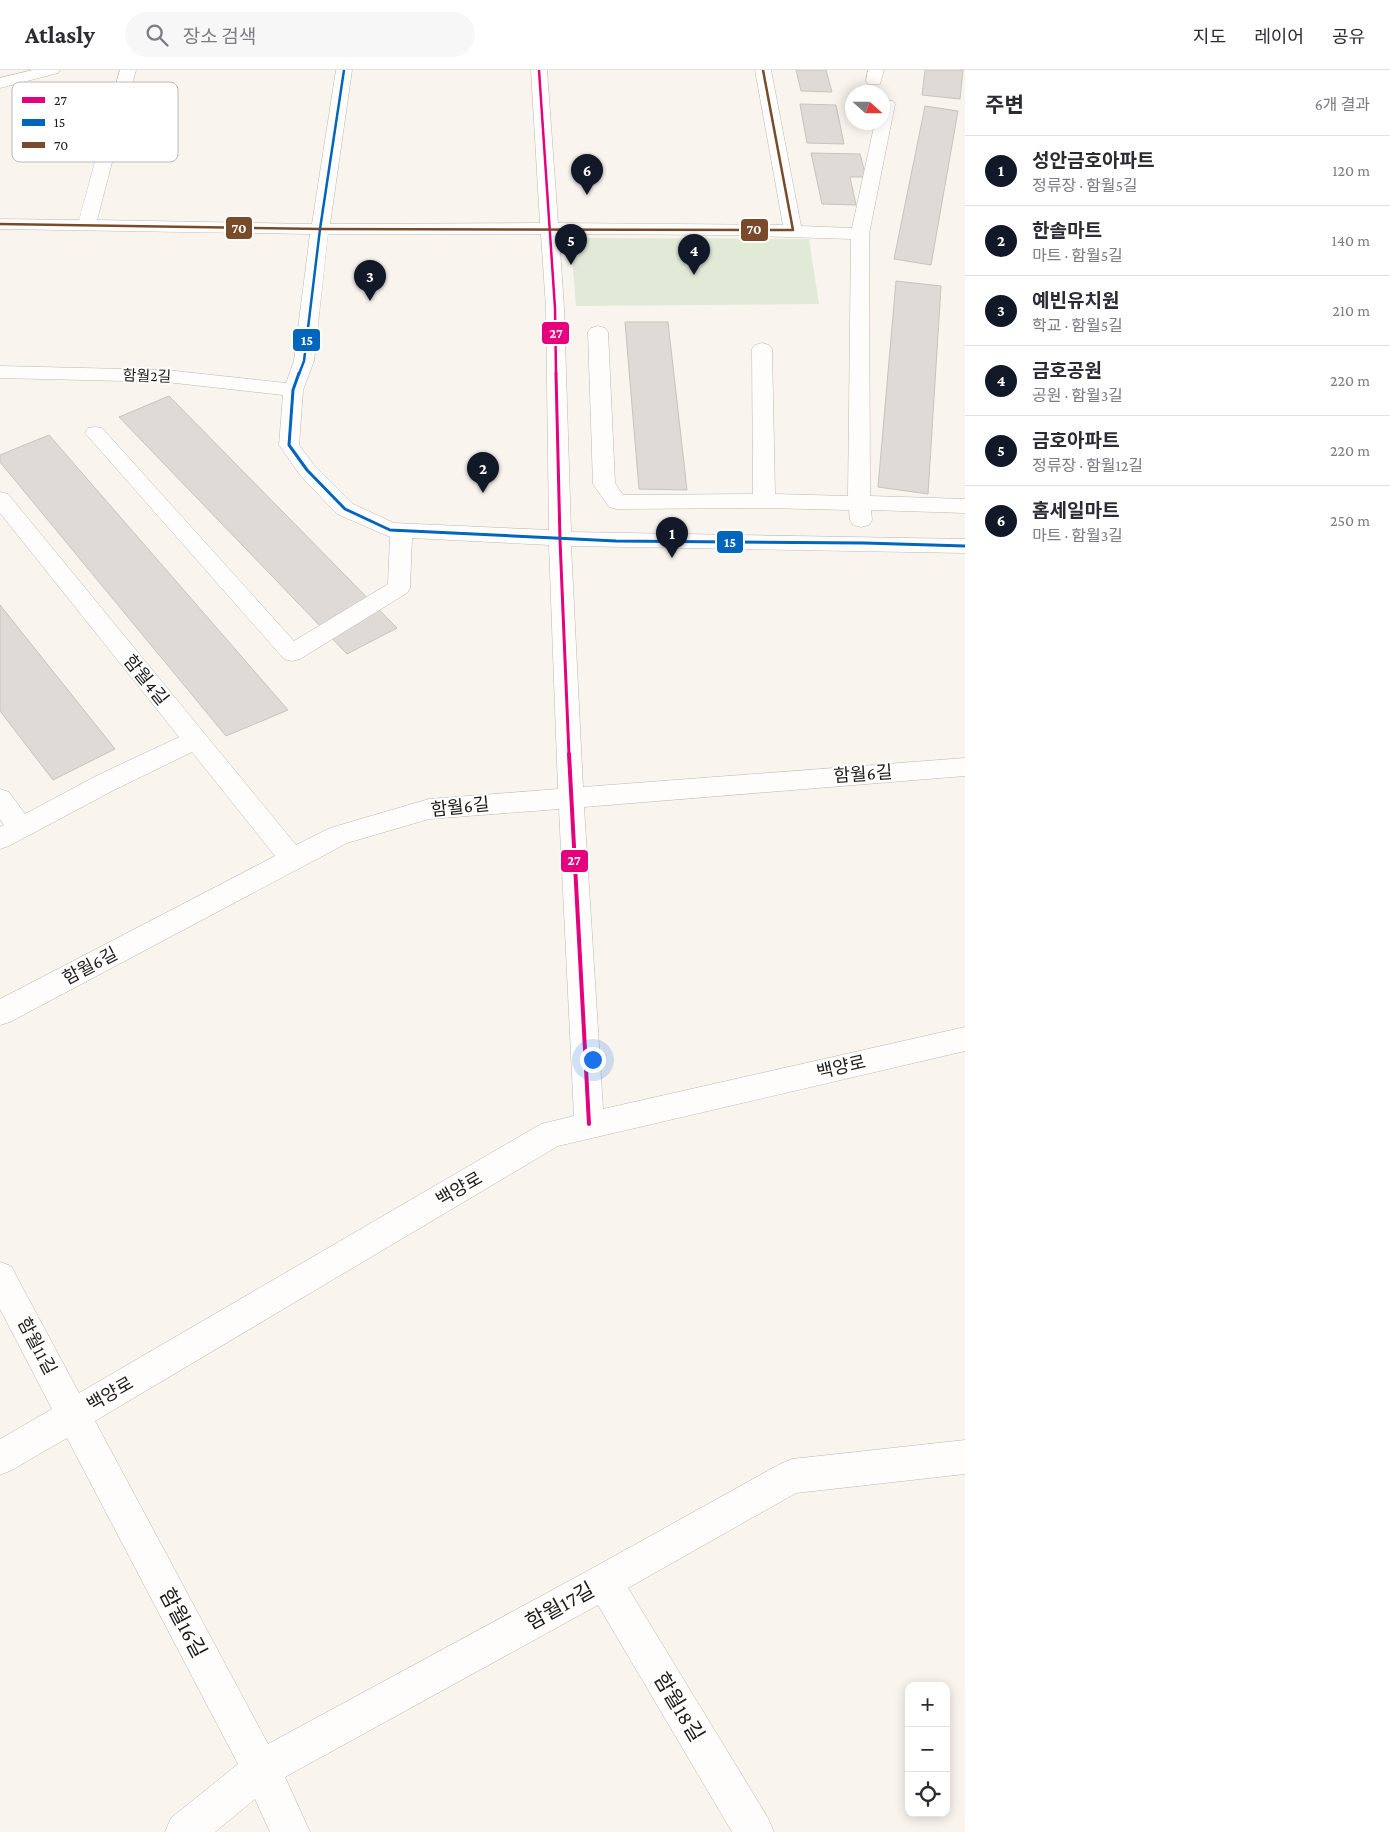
<!DOCTYPE html>
<html lang="ko">
<meta charset="utf-8">
<style>
:root{--surface:#fff;--page:#f7f7f7;--text:#2b2b33;--muted:#7c7c81;--line:#e1e1e2;--accent:#111827}
body{margin:0;font-family:"Crimson Pro","Noto Sans KR",serif;background:var(--page);color:var(--text)}
.controls{position:absolute;right:15px;bottom:15px;display:grid;overflow:hidden;border-radius:10px;box-shadow:0 2px 12px #0003}
.controls button{width:45px;height:45px;display:grid;place-items:center;padding:0;border:0;border-bottom:1px solid var(--line);background:var(--surface);color:var(--text);font:25px sans-serif}
.compass{position:absolute;left:845px;top:15px;width:45px;height:45px;border-radius:50%;background:var(--surface);box-shadow:0 2px 12px #0003;rotate:111deg}
.you{position:absolute;left:592px;top:989px;width:18px;height:18px;margin:-12px;border:4px solid #fff;border-radius:50%;background:#1a73e8;box-shadow:0 0 0 8px #1a73e833}
.badge{display:grid;place-items:center;width:32px;height:32px;border-radius:50%;background:var(--accent);color:#fff;font-size:16px;font-weight:700}
.pin{position:absolute;translate:-50% -41px;filter:drop-shadow(0 1px 2px #0008)}
.pin::after{content:'';position:absolute;top:26px;width:18px;height:15px;background:inherit;clip-path:polygon(0 0,100% 0,50% 100%)}
.list{margin:0;padding:0;list-style:none}
h2{display:flex;justify-content:space-between;align-items:center;height:65px;margin:0;padding:0 20px;font-size:21px}
h2 small{font-size:16px;font-weight:400;color:var(--muted)}
.list li{display:grid;grid-template-columns:32px 1fr auto;gap:15px;align-items:center;box-sizing:border-box;height:70px;padding:0 20px;border-top:1px solid var(--line)}
.list b{display:block;font-size:19px;white-space:nowrap}
.list p{margin:0;font-size:16px;white-space:nowrap;color:var(--muted)}
.list em{font-size:16px;font-style:normal;color:var(--muted)}
.icon{flex:none;width:28px;height:28px;fill:none;stroke:currentColor;stroke-width:2;stroke-linecap:round;stroke-linejoin:round}
.map{position:relative;flex:none;width:965px;height:1762px;overflow:hidden}
header{display:flex;align-items:center;gap:30px;box-sizing:border-box;height:70px;padding:0 25px;background:var(--surface);border-bottom:1px solid var(--line)}
header strong{font-size:24px}
nav{display:flex;gap:28px;margin-inline-start:auto;font-size:18px}
.search{width:350px;height:45px;background:var(--page);display:flex;align-items:center;gap:12px;box-sizing:border-box;padding:0 18px;border-radius:28px;color:var(--muted);font-size:19px}
main{display:flex}
aside{flex:1;background:var(--surface)}
.map>svg:first-child{display:block}
.green{fill:#e1ead6}
.building{fill:#dfdad5;stroke:#c8c3be}
.lines{fill:none;stroke-linecap:round;stroke-linejoin:round}
.minor-casing{stroke:#bcb8b3;stroke-width:1}
.minor{fill:#fefdfc;fill-rule:evenodd}
.bus-1-far2-casing{stroke:#fff;stroke-width:5}
.bus-1-far1-casing{stroke:#fff;stroke-width:6}
.bus-1-casing{stroke:#fff;stroke-width:8}
.bus-2-far1-casing{stroke:#fff;stroke-width:5}
.bus-2-casing{stroke:#fff;stroke-width:6}
.bus-3-casing{stroke:#fff;stroke-width:5}
.bus-1-far2{stroke:#e5007d;stroke-width:2.5}
.bus-1-far1{stroke:#e5007d;stroke-width:3}
.bus-1{stroke:#e5007d;stroke-width:4}
.bus-2-far1{stroke:#0065bd;stroke-width:2.5}
.bus-2{stroke:#0065bd;stroke-width:3}
.bus-3{stroke:#7a4b2a;stroke-width:2.5}
.labels{text-anchor:middle;stroke-width:4;stroke-linejoin:round;paint-order:stroke}
.far-street-label{font-size:15px;fill:#1e1a15;stroke:#fff}
.street-label{font-size:18px;fill:#1e1a15;stroke:#fff}
.near-street-label{font-size:21px;fill:#1e1a15;stroke:#fff}
.key{fill:#fff;stroke:#bcbab9;stroke-width:1}
.key-label{font-size:14px;fill:#1e1a15}
.line-badge{stroke:#fff;stroke-width:2}
.badge-label{font-size:14px;text-anchor:middle;font-weight:bold;fill:#fff}
</style>
<header>
<strong>Atlasly</strong>
<div class="search"><svg class="icon" aria-label="search" viewBox="0 0 24 24"><circle cx="10" cy="10" r="6"/><path d="M15 15l6 6"/></svg>장소 검색</div>
<nav><a>지도</a><a>레이어</a><a>공유</a></nav>
</header>
<main>
<div class="map">
<svg width="965" height="1762" viewBox="0 0 965 1762">
<rect width="100%" height="100%" fill="#f9f4ee"/>
<path class="green" d="M586,168L809,169L819,234L576,236L571,175Z"/>
<g class="building">
<path d="M796,0H826L832,22L801,21Z"/>
<path d="M925,0H963L960,29L922,25Z"/>
<path d="M800,34L836,35L844,74L807,73Z"/>
<path d="M925,36L958,41L931,195L894,189Z"/>
<path d="M811,83L860,84L866,107H850L856,135L822,134Z"/>
<path d="M896,211L941,216L928,424L878,417Z"/>
<path d="M625,252H668L687,420L639,419Z"/>
<path d="M169,326L397,558L347,584L119,347Z"/>
<path d="M49,365L288,640L226,666L0,392V385Z"/>
<path d="M0,535L115,679L53,710L0,641Z"/>
</g>
<g class="lines">
<defs>
<g id="minor">
<path d="M33,0H60L58,3L0,18V8Z"/>
<path d="M120,0H136L97,150L312,154L336,0H352L330,154L540,153L531,0H547L558,153L783,155L755,0H771L801,156L852,158L875,52H882V30L893,31L895,34L869,164L870,426L965,429V443L871,440L872,450L869,455L861,457L853,455L850,450L849,440L764,438L617,439L609,437L593,414L588,262L591,258L598,256L605,258L608,262L615,413L623,425L753,424L752,279L755,275L762,273L769,275L772,279L775,424L848,426L851,169L725,165L559,164L564,238L571,462L965,469V483L571,476L583,717L965,688V706L584,737L603,1039L965,957V981L558,1076L95,1351L268,1674L591,1499L780,1394L792,1389L965,1370V1404L796,1423L628,1518L768,1748L774,1762H732L598,1535L285,1707L310,1762H270L255,1729L215,1762H165L171,1748L238,1694L67,1368L12,1400L0,1405V1369L52,1339L0,1239V1192L11,1196L79,1323L541,1054L574,1046L559,739L429,749L347,773L10,952L0,955V929L275,786L192,682L114,720L9,776L0,779V757L4,755L0,749V719L9,722L25,744L96,706L179,667L0,443V422L8,424L296,775L330,758L429,729L558,719L549,475L412,468L410,518L407,523L300,589L292,591L284,589L85,363L88,358L95,357L102,358L294,571L388,514L390,467L337,444L300,405L279,375L283,325L166,312L0,308V296L166,300L286,313L294,291L310,164L0,159V149L79,150ZM328,164H541L546,238L549,460L394,453L353,434L314,395L299,375L303,320L314,291Z"/>
<path d="M868,0H884L880,14H868L866,11Z"/>
</g>
</defs>
<use href="#minor" class="minor-casing"/>
<use href="#minor" class="minor"/>
<defs>
<path id="bus-1-far2" d="M539,0L555,238L556,304"/>
<path id="bus-1-far1" d="M556,303L560,470L569,685"/>
<path id="bus-1" d="M569,684L589,1054"/>
<path id="bus-2-far1" d="M299,304L304,291L320,159L344,0"/>
<path id="bus-2" d="M299,303L293,320L289,375L307,400L345,439L390,460L616,471L864,473L965,476"/>
<path id="bus-3" d="M0,154L320,159L793,160L763,0"/>
</defs>
<use href="#bus-1-far2" class="bus-1-far2-casing"/>
<use href="#bus-1-far1" class="bus-1-far1-casing"/>
<use href="#bus-1" class="bus-1-casing"/>
<use href="#bus-2-far1" class="bus-2-far1-casing"/>
<use href="#bus-2" class="bus-2-casing"/>
<use href="#bus-3" class="bus-3-casing"/>
<use href="#bus-1-far2" class="bus-1-far2"/>
<use href="#bus-1-far1" class="bus-1-far1"/>
<use href="#bus-1" class="bus-1"/>
<use href="#bus-2-far1" class="bus-2-far1"/>
<use href="#bus-2" class="bus-2"/>
<use href="#bus-3" class="bus-3"/>
</g>
<g class="labels">
<g class="far-street-label">
<text transform="translate(147 306) rotate(2)" y="5">함월2길</text>
</g>
<g class="street-label">
<text transform="translate(146 610) rotate(51)" y="6">함월4길</text>
<text transform="translate(863 704) rotate(-4)" y="6">함월6길</text>
<text transform="translate(460 737) rotate(-6)" y="6">함월6길</text>
<text transform="translate(90 896) rotate(-28)" y="6">함월6길</text>
<text transform="translate(841 997) rotate(-13)" y="6">백양로</text>
<text transform="translate(459 1119) rotate(-30)" y="6">백양로</text>
<text transform="translate(37 1276) rotate(62)" y="6">함월11길</text>
<text transform="translate(110 1324) rotate(-30)" y="6">백양로</text>
</g>
<g class="near-street-label">
<text transform="translate(560 1536) rotate(-29)" y="7">함월17길</text>
<text transform="translate(183 1553) rotate(62)" y="7">함월16길</text>
<text transform="translate(679 1637) rotate(59)" y="7">함월18길</text>
</g>
</g>
<rect x="12" y="12" width="166" height="80" rx="8" class="key"/>
<rect x="22" y="27" width="23" height="6" fill="#e5007d"/>
<rect x="22" y="49" width="23" height="7" fill="#0065bd"/>
<rect x="22" y="72" width="23" height="6" fill="#7a4b2a"/>
<g class="key-label">
<text x="54" y="35">27</text>
<text x="54" y="57">15</text>
<text x="54" y="80">70</text>
</g>
<g class="line-badge">
<rect x="225" y="146" width="28" height="24" rx="5" fill="#7a4b2a"/>
<rect x="740" y="148" width="29" height="24" rx="5" fill="#7a4b2a"/>
<rect x="541" y="251" width="29" height="24" rx="5" fill="#e5007d"/>
<rect x="292" y="258" width="29" height="24" rx="5" fill="#0065bd"/>
<rect x="716" y="460" width="28" height="24" rx="5" fill="#0065bd"/>
<rect x="560" y="779" width="29" height="24" rx="5" fill="#e5007d"/>
</g>
<g class="badge-label">
<text x="239" y="163">70</text>
<text x="754" y="164">70</text>
<text x="556" y="268">27</text>
<text x="307" y="275">15</text>
<text x="730" y="477">15</text>
<text x="574" y="795">27</text>
</g>
</svg>
<div class="controls">
<button>+</button>
<button>−</button>
<button><svg class="icon" aria-label="locate" viewBox="0 0 24 24"><circle cx="12" cy="12" r="6"/><path d="M12 2v4M12 18v4M2 12h4M18 12h4"/></svg></button>
</div>
<svg class="compass" viewBox="-18 -18 36 36"><path d="M0-13l5 13h-10z" fill="#e53935"/><path d="M0 13l5-13h-10z" fill="#7c7c81"/></svg>
<div class="you"></div>
<div class="pin badge" style="left:672px;top:488px">1</div>
<div class="pin badge" style="left:483px;top:423px">2</div>
<div class="pin badge" style="left:370px;top:231px">3</div>
<div class="pin badge" style="left:694px;top:205px">4</div>
<div class="pin badge" style="left:571px;top:195px">5</div>
<div class="pin badge" style="left:587px;top:125px">6</div>
</div>
<aside>
<h2>주변<small>6개 결과</small></h2>
<ul class="list">
<li><span class="badge">1</span><div><b>성안금호아파트</b><p>정류장 · 함월5길</p></div><em>120 m</em></li>
<li><span class="badge">2</span><div><b>한솔마트</b><p>마트 · 함월5길</p></div><em>140 m</em></li>
<li><span class="badge">3</span><div><b>예빈유치원</b><p>학교 · 함월5길</p></div><em>210 m</em></li>
<li><span class="badge">4</span><div><b>금호공원</b><p>공원 · 함월3길</p></div><em>220 m</em></li>
<li><span class="badge">5</span><div><b>금호아파트</b><p>정류장 · 함월12길</p></div><em>220 m</em></li>
<li><span class="badge">6</span><div><b>홈세일마트</b><p>마트 · 함월3길</p></div><em>250 m</em></li>
</ul>
</aside>
</main>
